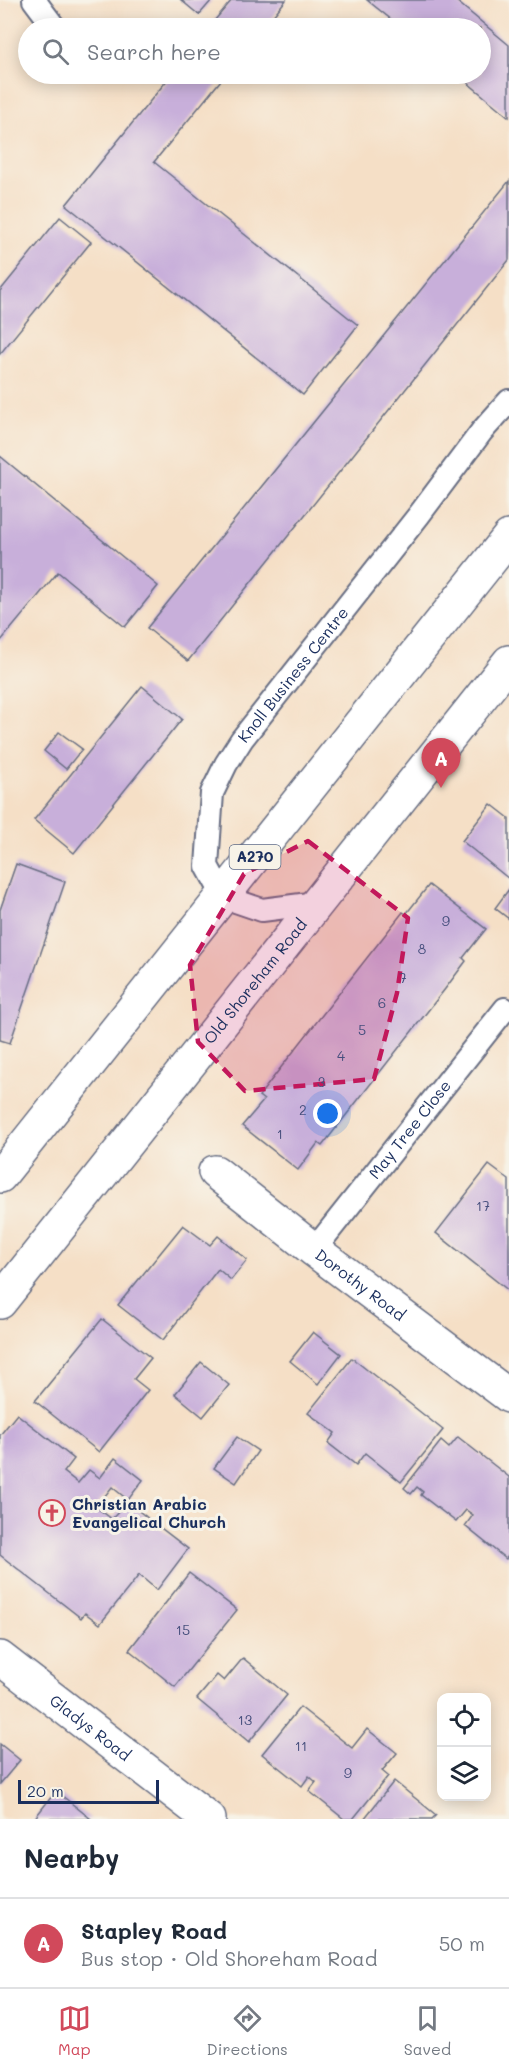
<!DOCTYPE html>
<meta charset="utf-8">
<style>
:root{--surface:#fff;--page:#f2f2f3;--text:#1f2937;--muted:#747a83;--line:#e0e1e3;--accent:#d1495b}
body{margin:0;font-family:Mali,sans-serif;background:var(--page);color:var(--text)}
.controls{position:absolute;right:18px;bottom:18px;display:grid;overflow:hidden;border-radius:12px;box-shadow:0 3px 15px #0003}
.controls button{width:54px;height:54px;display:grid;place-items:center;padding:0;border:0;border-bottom:2px solid var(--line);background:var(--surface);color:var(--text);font:30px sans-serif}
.scale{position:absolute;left:18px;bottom:15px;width:141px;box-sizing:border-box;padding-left:6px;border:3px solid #1b2f5e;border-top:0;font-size:16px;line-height:21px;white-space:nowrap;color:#1b2f5e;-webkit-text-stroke:4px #f7f3e8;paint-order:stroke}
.you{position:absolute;left:328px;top:1114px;width:21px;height:21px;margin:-15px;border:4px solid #fff;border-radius:50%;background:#1a73e8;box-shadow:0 0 0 9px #1a73e833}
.badge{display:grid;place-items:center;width:39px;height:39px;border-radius:50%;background:var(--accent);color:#fff;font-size:20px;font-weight:700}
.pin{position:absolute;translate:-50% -50px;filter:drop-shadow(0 2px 3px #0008)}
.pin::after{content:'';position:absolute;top:32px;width:21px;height:18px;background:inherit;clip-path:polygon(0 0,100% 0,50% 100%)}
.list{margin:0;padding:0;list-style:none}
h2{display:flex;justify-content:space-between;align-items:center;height:78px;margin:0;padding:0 24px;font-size:26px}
h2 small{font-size:20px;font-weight:400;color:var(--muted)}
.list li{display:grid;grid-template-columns:39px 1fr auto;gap:18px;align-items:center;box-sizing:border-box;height:90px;padding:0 24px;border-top:2px solid var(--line)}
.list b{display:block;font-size:22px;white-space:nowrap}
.list p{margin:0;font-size:20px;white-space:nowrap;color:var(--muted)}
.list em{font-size:20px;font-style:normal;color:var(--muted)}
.icon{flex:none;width:33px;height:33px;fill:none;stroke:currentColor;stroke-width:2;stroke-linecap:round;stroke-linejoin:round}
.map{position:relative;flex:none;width:509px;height:1819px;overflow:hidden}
.search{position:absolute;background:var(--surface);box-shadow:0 3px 15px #0003;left:18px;right:18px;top:18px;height:66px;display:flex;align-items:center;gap:15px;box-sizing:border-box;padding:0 21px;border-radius:33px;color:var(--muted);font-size:22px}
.sheet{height:168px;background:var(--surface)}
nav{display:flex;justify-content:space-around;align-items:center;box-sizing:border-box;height:84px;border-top:2px solid var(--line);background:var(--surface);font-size:16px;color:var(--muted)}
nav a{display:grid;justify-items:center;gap:3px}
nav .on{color:var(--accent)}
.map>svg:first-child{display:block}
.building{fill:#c8afda}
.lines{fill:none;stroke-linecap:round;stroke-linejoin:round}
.service-casing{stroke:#676d82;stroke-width:26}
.minor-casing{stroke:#676d82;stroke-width:36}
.primary-casing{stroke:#676d82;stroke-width:36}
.service{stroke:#fff;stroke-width:22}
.minor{stroke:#fff;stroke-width:33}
.primary{stroke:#fff;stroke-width:33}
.marked{fill:#c2185b;fill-opacity:0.2;stroke:#c2185b;stroke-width:4.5;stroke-dasharray:12 8;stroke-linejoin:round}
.labels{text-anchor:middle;stroke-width:6;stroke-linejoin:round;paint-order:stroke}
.number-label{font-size:14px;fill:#464f7d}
.shield{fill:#f7f3e8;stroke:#5d6a87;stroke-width:1.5}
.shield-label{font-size:15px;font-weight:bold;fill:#1b2f5e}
.street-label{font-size:16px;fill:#1b2f5e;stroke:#f7f3e8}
.poi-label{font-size:16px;font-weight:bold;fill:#1b2f5e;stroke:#f7f3e8;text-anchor:start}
</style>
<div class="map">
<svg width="509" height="1819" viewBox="0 0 509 1819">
<rect width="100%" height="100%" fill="#f7f3e8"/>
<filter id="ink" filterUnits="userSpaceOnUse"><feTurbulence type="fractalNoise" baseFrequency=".0167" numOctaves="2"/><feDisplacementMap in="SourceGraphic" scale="12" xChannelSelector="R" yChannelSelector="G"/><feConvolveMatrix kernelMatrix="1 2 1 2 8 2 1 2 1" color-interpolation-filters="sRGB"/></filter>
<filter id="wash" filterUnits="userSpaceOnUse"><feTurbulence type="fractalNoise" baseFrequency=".008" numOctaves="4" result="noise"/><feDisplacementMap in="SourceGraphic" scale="24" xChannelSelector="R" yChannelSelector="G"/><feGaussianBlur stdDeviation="1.35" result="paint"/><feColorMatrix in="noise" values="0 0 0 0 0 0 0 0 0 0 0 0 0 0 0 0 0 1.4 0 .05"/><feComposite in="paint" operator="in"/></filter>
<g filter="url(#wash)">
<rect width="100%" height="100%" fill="#f5dfc6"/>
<g id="blocks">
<g class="building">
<path d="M181,0H212L199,15Z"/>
<path d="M232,0H286L263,28H208Z"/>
<path d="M367,0H455L509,45V117L457,74H480V28H402Z"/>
<path d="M172,74H226L154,162L358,325L303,395L66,205Z"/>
<path d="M509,181V260L188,661L147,628Z"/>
<path d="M60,217L91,242L0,354V291Z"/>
<path d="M0,456L158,586L125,627L58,572L0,642Z"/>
<path d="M142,686L182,719L74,853L34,820Z"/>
<path d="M59,732L82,749L66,769L44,751Z"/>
<path d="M491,804L509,818V879L462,841Z"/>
<path d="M16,864L65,882L10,1043L0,1040V910Z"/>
<path d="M429,885L486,929L463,958L466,961L445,989L322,1146L318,1143L298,1170L242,1126L264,1100L259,1096L279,1070L381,940L403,912L406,914Z"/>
<path d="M509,889V919L495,908Z"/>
<path d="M489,1165L509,1180V1291L436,1233Z"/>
<path d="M183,1225L210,1245L218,1236L247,1260L231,1280L218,1269L163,1340L118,1305Z"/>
<path d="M102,1319L151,1358L134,1379L148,1390L99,1452L35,1401Z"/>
<path d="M313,1332L341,1354L318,1384L290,1361Z"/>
<path d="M352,1358L443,1430L401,1482L365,1453L356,1465L328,1443L335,1433L308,1413Z"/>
<path d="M201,1362L229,1385L203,1417L175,1394Z"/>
<path d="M17,1414L74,1459L64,1472L78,1483L89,1470L100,1478L115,1458L143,1480L128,1500L112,1487L96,1507L112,1519L127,1502L188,1549L157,1590L139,1575L100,1624L85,1613L81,1618L0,1555V1435Z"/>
<path d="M237,1437L258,1451L236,1483L214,1468Z"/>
<path d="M458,1437L509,1477V1555L506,1559L465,1526L473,1515L466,1510L456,1522L421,1495L423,1492L417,1487L411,1494L404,1488L441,1441L449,1448Z"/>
<path d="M189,1573L237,1610L175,1687L129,1650Z"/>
<path d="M243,1658L287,1695L249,1742L197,1699L217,1675L224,1681Z"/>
<path d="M300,1707L352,1748L367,1729L397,1753L382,1771L388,1776L353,1819H344L309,1791L316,1782L309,1776L302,1786L262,1754Z"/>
<path d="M0,1744L20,1760L0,1784Z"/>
<path d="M394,1781L436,1815L432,1819H364Z"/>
<path d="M56,1791L91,1819H34Z"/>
</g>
</g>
</g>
<g filter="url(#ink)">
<use href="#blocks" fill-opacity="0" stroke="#676d82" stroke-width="1.5"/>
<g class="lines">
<defs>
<g id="service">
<path d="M34,0L55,28"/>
<path id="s1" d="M317,903L262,910L224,897L207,866L212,793L226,764L242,739L419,515L482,431L509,401"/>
<path id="s2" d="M314,1250L505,1009"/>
</g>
<g id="minor">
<path id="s3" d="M215,1172L314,1250L509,1396"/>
<path id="s4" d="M0,1658L209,1819"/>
</g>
<g id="primary">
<path d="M0,1176L509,537"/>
<path id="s5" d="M0,1302L509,662"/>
</g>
</defs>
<use href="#service" class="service-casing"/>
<use href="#minor" class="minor-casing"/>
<use href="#primary" class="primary-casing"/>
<use href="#service" class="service"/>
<use href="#minor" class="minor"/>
<use href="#primary" class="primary"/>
</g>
</g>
<path class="marked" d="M308,841L408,918L397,993L374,1079L245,1091L198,1042L190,965L244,874Z"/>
<defs>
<symbol id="church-ring" viewBox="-11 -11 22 22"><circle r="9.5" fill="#f7f3e8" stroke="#d1495b" stroke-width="1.5"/><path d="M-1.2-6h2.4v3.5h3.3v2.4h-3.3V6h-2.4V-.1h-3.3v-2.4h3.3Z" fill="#d1495b"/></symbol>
</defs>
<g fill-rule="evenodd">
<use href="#church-ring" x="37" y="1498" width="30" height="30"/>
</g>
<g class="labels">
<g class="number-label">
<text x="446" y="926">9</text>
<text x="422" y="954">8</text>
<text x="403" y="983">7</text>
<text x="382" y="1008">6</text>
<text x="362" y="1035">5</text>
<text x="341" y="1061">4</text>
<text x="321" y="1087">3</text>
<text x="303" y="1115">2</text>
<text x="280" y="1139">1</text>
<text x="483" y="1211">17</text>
<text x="183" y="1635">15</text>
<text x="245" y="1725">13</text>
<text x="301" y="1751">11</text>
<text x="348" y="1778">9</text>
</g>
<rect class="shield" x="229.5" y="845" width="51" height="24" rx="4.5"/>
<g class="shield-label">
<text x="255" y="862">A270</text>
</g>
<g class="street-label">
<text dy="6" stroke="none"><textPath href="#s1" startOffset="348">Knoll Business Centre</textPath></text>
<text dy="6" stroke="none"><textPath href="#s5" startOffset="410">Old Shoreham Road</textPath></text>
<text dy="6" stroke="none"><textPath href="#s2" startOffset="154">May Tree Close</textPath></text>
<text dy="6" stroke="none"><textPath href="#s3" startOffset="184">Dorothy Road</textPath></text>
<text dy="6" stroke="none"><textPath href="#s4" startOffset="114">Gladys Road</textPath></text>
</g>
<g class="poi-label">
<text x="72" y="1510">Christian Arabic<tspan x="72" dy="18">Evangelical Church</tspan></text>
</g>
</g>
</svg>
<div class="controls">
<button><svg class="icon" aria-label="locate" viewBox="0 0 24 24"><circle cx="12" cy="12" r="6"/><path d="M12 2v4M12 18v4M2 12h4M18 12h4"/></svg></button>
<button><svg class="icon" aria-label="layers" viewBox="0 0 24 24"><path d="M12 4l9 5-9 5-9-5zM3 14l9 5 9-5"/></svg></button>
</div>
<div class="scale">20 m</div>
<div class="you"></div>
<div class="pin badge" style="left:441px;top:788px">A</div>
<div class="search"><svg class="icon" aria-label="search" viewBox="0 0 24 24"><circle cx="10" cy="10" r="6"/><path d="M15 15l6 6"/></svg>Search here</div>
</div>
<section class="sheet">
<h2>Nearby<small></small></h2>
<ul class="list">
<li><span class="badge">A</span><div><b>Stapley Road</b><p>Bus stop · Old Shoreham Road</p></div><em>50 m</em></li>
</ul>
</section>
<nav>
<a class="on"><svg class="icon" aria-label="map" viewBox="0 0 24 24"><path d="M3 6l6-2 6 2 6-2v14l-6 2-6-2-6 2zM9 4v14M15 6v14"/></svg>Map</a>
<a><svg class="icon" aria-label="directions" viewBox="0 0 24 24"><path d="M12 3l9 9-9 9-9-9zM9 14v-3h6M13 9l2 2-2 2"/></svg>Directions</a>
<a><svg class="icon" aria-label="saved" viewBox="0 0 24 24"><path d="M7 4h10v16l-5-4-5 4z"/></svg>Saved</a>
</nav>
